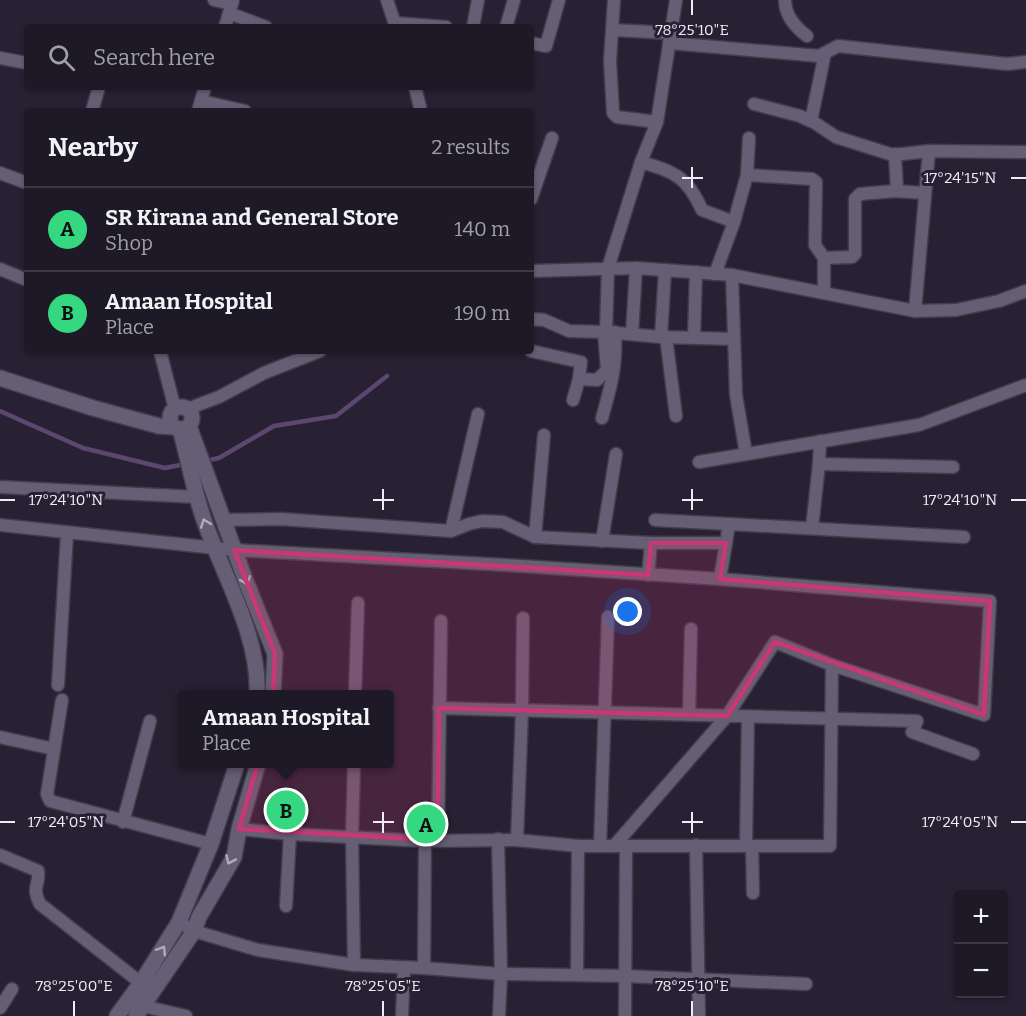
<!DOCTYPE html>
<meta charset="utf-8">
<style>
:root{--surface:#1e1926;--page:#2b2632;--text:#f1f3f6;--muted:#a1a0a7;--line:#3c3843;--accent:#35d881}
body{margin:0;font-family:Bitter,serif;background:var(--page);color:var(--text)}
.controls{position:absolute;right:18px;bottom:18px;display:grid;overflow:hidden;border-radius:6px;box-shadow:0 2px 4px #0004}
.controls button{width:54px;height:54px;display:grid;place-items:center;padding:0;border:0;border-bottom:2px solid var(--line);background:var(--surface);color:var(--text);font:30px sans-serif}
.you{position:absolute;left:628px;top:612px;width:21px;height:21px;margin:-15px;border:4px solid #fff;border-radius:50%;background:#1a73e8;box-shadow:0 0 0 9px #1a73e833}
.badge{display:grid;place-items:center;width:39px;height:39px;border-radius:50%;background:var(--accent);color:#111;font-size:20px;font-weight:700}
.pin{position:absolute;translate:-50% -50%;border:3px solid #fff;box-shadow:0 2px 6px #0006}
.popup{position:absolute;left:178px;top:690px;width:216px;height:78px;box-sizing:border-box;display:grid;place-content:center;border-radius:6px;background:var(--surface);filter:drop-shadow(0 2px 4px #0005);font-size:20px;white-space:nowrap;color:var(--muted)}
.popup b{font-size:22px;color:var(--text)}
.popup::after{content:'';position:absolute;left:50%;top:100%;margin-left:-12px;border:12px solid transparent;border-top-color:var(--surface)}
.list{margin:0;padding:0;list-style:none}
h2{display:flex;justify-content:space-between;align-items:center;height:78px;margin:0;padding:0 24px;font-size:26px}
h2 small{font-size:20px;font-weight:400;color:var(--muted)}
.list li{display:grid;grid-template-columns:39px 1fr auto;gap:18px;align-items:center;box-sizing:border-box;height:84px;padding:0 24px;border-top:2px solid var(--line)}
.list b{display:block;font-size:22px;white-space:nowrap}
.list p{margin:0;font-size:20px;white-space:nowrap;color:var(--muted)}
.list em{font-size:20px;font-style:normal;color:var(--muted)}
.icon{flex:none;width:33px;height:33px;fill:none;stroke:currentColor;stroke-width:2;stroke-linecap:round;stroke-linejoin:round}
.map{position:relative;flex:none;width:1026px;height:1016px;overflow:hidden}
.search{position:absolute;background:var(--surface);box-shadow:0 2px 4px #0004;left:24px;top:24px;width:510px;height:66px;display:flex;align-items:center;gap:15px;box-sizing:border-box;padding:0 21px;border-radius:6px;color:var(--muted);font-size:22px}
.panel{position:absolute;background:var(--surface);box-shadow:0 2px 4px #0004;left:24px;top:108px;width:510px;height:246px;border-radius:6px}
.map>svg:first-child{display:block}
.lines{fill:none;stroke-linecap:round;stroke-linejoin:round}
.stream{stroke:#5b476f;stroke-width:4.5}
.minor-casing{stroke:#423c4b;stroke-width:15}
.tertiary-casing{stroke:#423c4b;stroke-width:18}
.minor{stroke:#665e74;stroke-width:12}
.tertiary{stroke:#665e74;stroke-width:15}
.oneway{stroke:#b1acbd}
.marked{fill:#c93873;fill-opacity:0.2;stroke:#c93873;stroke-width:4.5;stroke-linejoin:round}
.ticks{fill:none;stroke:#efebf8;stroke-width:2}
.ticks-label{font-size:15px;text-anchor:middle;fill:#efebf8;stroke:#282133;stroke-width:6;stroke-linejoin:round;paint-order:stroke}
</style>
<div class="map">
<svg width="1026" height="1016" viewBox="0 0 1026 1016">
<rect width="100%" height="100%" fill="#282133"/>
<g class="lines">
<g class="stream">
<path d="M0,411L83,448L165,468L185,464"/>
<path d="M205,461L219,458L274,426L336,416L387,376"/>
</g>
<defs>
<g id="minor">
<path d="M214,0L232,4"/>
<path d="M387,0L396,27"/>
<path d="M614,0L610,61L613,113L617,117L657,122"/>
<path d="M785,0C785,15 795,27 807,36"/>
<path d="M229,13L266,27"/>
<path d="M395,23L446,27"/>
<path d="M225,27L233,0"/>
<path d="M473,27L478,0"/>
<path d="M506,27L514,0"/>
<path d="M613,30L671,33"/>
<path d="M531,43L546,46L559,0"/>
<path d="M669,43L819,56L838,46L1007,64L1026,62"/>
<path d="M0,58L27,63"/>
<path d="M415,87L421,111"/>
<path d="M201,101L245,111"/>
<path d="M754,104L800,116L815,123L836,137L893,155L929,151"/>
<path d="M92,111L99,87"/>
<path d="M198,111L205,87"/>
<path d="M811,121L825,53"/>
<path d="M895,154L897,191"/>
<path d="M641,162C674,172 687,176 702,210L734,222"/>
<path d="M0,173L27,183"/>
<path d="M747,175L812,179L816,182L815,245L824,258V292"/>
<path d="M531,199L552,138"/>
<path d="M824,258L852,257L855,254V199L860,194L895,191L925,193"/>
<path d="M0,269L27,280"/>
<path d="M531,271L636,268L732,275L915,311L956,310L999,301L1026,291"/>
<path d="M715,274L734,222L747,175L749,138"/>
<path d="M732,275L736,395L746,454"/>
<path d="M915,311L929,151L1026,152"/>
<path d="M531,319L544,320L569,331L606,332L661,337L734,339"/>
<path d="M606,332L608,268L641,162L657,122L676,0"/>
<path d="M632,334L636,268"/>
<path d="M661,337L665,270"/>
<path d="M666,337L676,416"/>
<path d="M694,337L696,272"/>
<path d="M160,351L175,409"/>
<path d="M531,351L581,362L579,379L573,400"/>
<path d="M579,379L597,380L607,370L604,332"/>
<path d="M187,409L219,397L264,373L320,351"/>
<path d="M602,418C611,386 617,366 615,332"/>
<path d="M820,441L819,464L953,467"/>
<path d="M699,462L919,425L1026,385"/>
<path d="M0,487L197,497"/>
<path d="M223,520L281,519L451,531L469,524L482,521L503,522L535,537L651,543H726L729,524L964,537"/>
<path d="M655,520L729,524"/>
<path d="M0,525L234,550L522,566L720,579L990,601L984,715L832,665L775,642L727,716L614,846"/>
<path d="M812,528L819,464"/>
<path d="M451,531L478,414"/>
<path d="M535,537L544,435"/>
<path d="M602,541L616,454"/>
<path d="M648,575L651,543"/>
<path d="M720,579L726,543"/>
<path d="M58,685L67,534"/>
<path d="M355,694L358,603"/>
<path d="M62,700L47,794L50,801L211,844"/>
<path d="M439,708L917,721L912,732L973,754"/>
<path d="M689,715L691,629"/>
<path d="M0,737L54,749"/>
<path d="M354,764L352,836L354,965"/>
<path d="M123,822L150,721"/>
<path d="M239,829L290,834L425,841L517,840L578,846H830L832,665"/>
<path d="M498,839L501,974L499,1016"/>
<path d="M438,840L441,621"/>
<path d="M517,840L522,711L523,618"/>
<path d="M696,845L699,1016"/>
<path d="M600,846L608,617"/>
<path d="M746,846L748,717"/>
<path d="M752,846L753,893"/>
<path d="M0,855L38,871C40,886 31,886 40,904L141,983"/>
<path d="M286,906L290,834"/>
<path d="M179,922L194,931L258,950L354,965L424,968L501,974L626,976L806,984"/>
<path d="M424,968L425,841"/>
<path d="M577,975L578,846"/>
<path d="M134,1004L186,1016"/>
<path d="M0,1008L12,989"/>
<path d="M402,1016L404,968"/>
<path d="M625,1016L626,848"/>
</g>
<g id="tertiary">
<path d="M0,378L93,408L159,426L174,427"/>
<circle cx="181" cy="418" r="11"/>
<path d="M189,426L245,579L275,654L273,694"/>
<path d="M180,429C189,461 194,493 205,523C224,576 260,638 257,694"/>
<path d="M117,1016L141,983L179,922L211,844L237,764"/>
<path d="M136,1016L194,931L199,917L234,857L239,829L258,764"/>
</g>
</defs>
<use href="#minor" class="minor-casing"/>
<use href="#tertiary" class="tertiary-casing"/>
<use href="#minor" class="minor"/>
<use href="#tertiary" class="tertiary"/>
</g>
<defs><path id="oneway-chevron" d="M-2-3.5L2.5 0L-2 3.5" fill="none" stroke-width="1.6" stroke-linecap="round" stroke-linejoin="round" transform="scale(1.5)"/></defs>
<g class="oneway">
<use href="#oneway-chevron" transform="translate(205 523) rotate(-110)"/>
<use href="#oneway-chevron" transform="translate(246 581) rotate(69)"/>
<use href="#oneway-chevron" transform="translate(230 860) rotate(114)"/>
<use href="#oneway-chevron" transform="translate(162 950) rotate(-58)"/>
</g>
<path class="marked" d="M651,543H726L720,579L990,601L984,715L775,642L727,716L439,708L438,840L239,829L272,713L275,654L234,550L648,575Z"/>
<path class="ticks" d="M692,0V15M692,167V188M682,178H703M1011,178H1026M383,489V510M692,489V510M0,500H15M373,500H394M682,500H703M1011,500H1026M383,812V833M692,812V833M0,822H15M373,822H394M682,822H703M1011,822H1026M74,1001V1016M383,1001V1016M692,1001V1016"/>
<g class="ticks-label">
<text x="692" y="35">78°25'10"E</text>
<text x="960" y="183">17°24'15"N</text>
<text x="66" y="505">17°24'10"N</text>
<text x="960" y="505">17°24'10"N</text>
<text x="66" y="827">17°24'05"N</text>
<text x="960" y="827">17°24'05"N</text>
<text x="74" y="991">78°25'00"E</text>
<text x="383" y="991">78°25'05"E</text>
<text x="692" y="991">78°25'10"E</text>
</g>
</svg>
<div class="controls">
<button>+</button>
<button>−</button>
</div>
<div class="you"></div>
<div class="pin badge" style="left:426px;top:824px">A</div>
<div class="pin badge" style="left:286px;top:810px">B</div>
<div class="popup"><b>Amaan Hospital</b>Place</div>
<div class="search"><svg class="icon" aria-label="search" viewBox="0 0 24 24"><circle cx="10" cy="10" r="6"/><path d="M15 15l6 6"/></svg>Search here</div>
<section class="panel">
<h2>Nearby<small>2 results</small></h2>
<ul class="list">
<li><span class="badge">A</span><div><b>SR Kirana and General Store</b><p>Shop</p></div><em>140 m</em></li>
<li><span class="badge">B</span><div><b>Amaan Hospital</b><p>Place</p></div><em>190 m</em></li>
</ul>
</section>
</div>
